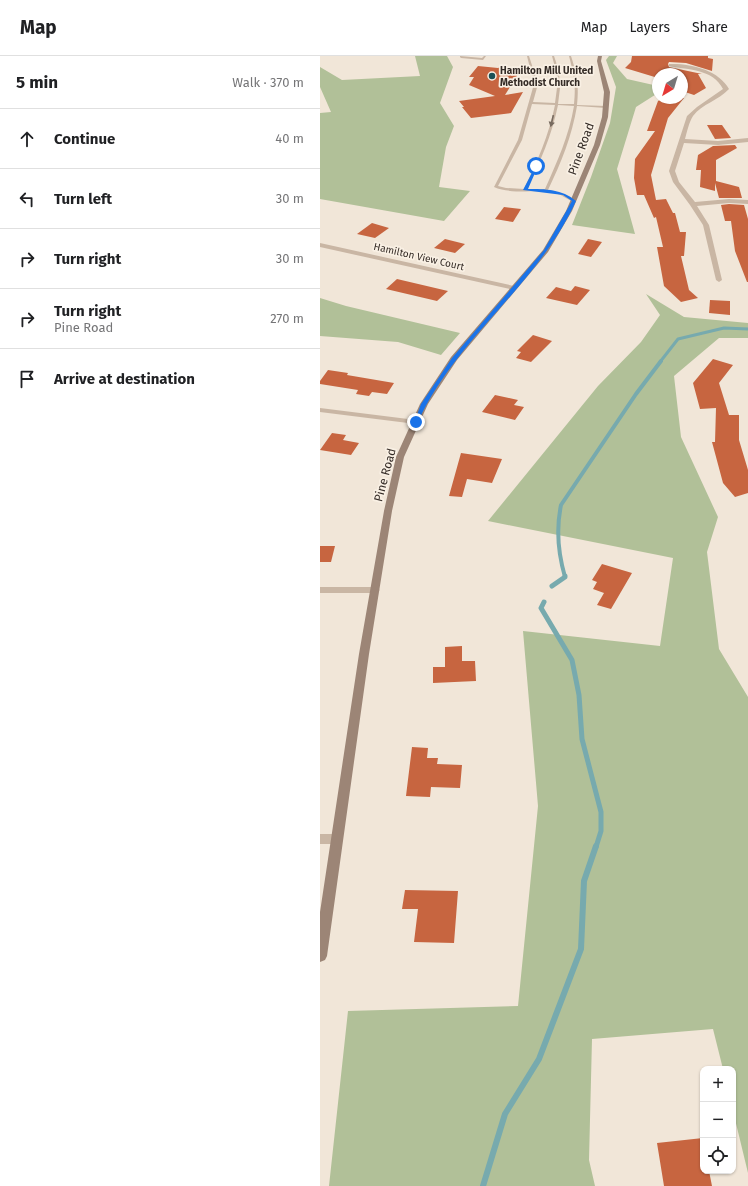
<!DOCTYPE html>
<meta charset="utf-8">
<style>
:root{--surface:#fff;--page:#f2f2f2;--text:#202124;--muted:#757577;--line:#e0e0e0}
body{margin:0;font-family:"Fira Sans",sans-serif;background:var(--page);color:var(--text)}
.controls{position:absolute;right:12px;bottom:12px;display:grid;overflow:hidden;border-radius:8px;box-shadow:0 1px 3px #0004}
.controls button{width:36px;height:36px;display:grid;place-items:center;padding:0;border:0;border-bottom:1px solid var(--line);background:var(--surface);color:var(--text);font:20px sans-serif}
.compass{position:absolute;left:332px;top:12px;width:36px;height:36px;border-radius:50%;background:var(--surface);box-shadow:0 1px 3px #0004;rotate:218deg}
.stop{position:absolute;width:12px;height:12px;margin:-9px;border:3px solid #1a73e8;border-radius:50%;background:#fff}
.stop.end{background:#1a73e8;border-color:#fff;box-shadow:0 1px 4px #0008}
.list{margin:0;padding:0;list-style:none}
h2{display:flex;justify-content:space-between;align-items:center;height:52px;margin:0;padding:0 16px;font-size:17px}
h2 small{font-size:13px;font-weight:400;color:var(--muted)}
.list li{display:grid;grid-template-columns:26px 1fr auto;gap:12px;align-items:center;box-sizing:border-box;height:60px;padding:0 16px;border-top:1px solid var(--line)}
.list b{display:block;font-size:15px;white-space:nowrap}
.list p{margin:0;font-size:13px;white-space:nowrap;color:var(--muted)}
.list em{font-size:13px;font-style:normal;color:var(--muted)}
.icon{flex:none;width:22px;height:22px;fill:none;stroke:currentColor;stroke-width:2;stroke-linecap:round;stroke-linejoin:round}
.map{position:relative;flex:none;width:428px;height:1130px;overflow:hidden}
header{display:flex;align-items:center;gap:24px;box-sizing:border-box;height:56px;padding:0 20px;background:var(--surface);border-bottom:1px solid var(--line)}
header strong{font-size:19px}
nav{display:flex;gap:22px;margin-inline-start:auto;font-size:14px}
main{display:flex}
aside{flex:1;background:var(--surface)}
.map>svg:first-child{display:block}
.green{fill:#b1c098}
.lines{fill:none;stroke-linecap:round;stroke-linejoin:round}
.stream-far3{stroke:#77aaae;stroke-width:3}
.stream-far2{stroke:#77aaae;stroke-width:4}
.stream-far1{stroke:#77aaae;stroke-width:5}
.stream{stroke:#77aaae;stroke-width:6}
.building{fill:#c76540}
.lane{fill:#c9b6a4;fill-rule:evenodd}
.street{fill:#c9b6a4;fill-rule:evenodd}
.secondary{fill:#9c8576;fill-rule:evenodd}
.oneway{fill:#776a5f}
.route{fill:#1a73e8}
.poi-dot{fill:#1b5056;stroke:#f9f0e4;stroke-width:1.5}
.labels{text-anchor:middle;stroke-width:3.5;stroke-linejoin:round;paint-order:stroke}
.far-poi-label{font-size:10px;font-weight:bold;fill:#342b26;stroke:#f9f0e4;text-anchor:start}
.far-street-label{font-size:10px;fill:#342b26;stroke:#f9f0e4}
.street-label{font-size:12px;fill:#342b26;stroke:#f9f0e4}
</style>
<header>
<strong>Map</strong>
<nav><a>Map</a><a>Layers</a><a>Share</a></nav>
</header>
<main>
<aside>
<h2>5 min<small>Walk · 370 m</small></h2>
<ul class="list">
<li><svg class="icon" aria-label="ahead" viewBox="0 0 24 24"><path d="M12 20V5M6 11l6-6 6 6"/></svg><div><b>Continue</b></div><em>40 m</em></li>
<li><svg class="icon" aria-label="left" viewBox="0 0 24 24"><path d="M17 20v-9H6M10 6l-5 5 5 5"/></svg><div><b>Turn left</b></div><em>30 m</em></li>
<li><svg class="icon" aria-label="right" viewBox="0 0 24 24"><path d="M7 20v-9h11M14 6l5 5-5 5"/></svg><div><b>Turn right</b></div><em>30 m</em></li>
<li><svg class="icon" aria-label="right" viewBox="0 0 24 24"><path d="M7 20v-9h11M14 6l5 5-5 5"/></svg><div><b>Turn right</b><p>Pine Road</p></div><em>270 m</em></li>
<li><svg class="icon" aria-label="arrive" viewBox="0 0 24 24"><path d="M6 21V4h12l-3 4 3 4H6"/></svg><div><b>Arrive at destination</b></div></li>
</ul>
</aside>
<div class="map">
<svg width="428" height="1130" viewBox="0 0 428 1130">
<rect width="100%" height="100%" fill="#f1e6d8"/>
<g class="green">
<path d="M95,0H127L133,11L120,47L134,70L126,91L119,131L150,135L124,165L0,143V57L11,56L0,31V11L22,24L100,20Z"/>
<path d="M289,0H297L293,7L307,23L338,30V37L316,51L297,113L315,178L252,169L271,121L290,67L296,31L286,4Z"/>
<path d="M326,238L364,261L428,267V282H399L354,320L361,381L398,461L387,496L399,593L428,641V1117L413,1055V1013H403L393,973L272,983L269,1104L275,1130H9L28,955L198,950L218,750L203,575L340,590L353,502L168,465L278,330L321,286L340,259Z"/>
<path d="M0,242L26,250L140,277L121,299L78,286L0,280Z"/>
</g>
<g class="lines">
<path class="stream-far3" d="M340,306L358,283L404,272L428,273"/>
<path class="stream-far2" d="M245,521C238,497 236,473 241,449L316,338L341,305"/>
<g class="stream-far1">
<path d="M232,530L245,521V520"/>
<path d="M224,546L221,552L252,604L259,639L262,683L281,756V775L276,791"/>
</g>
<path class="stream" d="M163,1130L185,1058L219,1003L261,893L264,825L276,790"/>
</g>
<g class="building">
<path d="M312,0H388V2L393,3L392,15L366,7L349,6L348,8L349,11L382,18H378L386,32L374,39L362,35V18H338V22L305,12L311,6Z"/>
<path d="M158,10L178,12L183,10L201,13L185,39L203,36L191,57L151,62L142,51H144L139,45L175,40L149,29L154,21H149Z"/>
<path d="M343,42H364L348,62L331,119L336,144L346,143L353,157H355L360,176H366L364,200H361L369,234L378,242L361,246L344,230L337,191H343L336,161L334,162L324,139H317L314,122L315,103L335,75H327L338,45Z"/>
<path d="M387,69H402L411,82L395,83Z"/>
<path d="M415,89L417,92L396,104V125L419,131L422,142H399L395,127V135L380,131L381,114H376L378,99L393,90Z"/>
<path d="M409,148L424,149L428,163V226H427L415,195L411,165H405L401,149Z"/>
<path d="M184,151L201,153L193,166L175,163Z"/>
<path d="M52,167L69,172L55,182L37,178Z"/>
<path d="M125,183L145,188L135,197L114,192Z"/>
<path d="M268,183L282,186L271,201L258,198Z"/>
<path d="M77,223L128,235L117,245L66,233Z"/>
<path d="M255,230L270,234L257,249L226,242L236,231L251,235Z"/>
<path d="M390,244L410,245V259L389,257Z"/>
<path d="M213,279L232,285L211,306L196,302L201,296L197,295Z"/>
<path d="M393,303L413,309L399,327L409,359H419V384L428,414V437L415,441L403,427L392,386H395L396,352L380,353L373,327Z"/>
<path d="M8,314L28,317L27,319L74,327L67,338L52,336L49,340L36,338L38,334L0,328V325Z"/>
<path d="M175,339L198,344L194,349L204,351L195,364L162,356Z"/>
<path d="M12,377L26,379L23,384L39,387L31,399L0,394Z"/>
<path d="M141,397L182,403L172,427L147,423L142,441L129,440Z"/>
<path d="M0,490H15L11,506H0Z"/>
<path d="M282,508L312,517L291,553L277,549L284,537L273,533L277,526L272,524Z"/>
<path d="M142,590V605H155L156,625L113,627V611H125V591Z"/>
<path d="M92,691L108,692L107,702H118L117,708L142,709L140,732L111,731L110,741L86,740Z"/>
<path d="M85,834L138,835L134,887L94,886L98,853H82Z"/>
<path d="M383,1082V1115H389L392,1130H344L337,1087Z"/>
</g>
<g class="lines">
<g class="lane">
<path d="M140,0L162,2L164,0H166L163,4L141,2L140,1Z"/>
<path d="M207,0H209L218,28L213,46L235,47L237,32L236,15L232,0H234L239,15L240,32L238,48H254C256,28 254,19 249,0H251C257,19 259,28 257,49L286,50L288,51L286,52L257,50C252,80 241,107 228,134C239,136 247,139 255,144V146C251,145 248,143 244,141C240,138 234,137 229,136C213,134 189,138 174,131L198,84L214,28ZM212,48L235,49C229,79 217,106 204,133L186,132L178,130L202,84ZM238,49L254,50C249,80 237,106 225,133H207C220,106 232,79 238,49Z"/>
</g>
<g class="street">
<path d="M349,8C370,7 399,14 409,33C399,44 382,48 373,60C369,66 367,76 365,83L398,85L428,82V86L398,89L364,87L355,115L359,126L375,146L409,143L428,144V148L409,147L377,150L389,169L402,224L399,226L396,224L383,169L370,149L353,126L349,115L367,60L377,51L403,33C393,13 369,14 349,10Z"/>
<path d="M0,187L194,230L197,232L194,234L0,191Z"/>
<path d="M0,352L96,364L100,366L96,368L0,356Z"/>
<path d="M0,531H55L60,534L55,537H0Z"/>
<path d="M0,778H16L20,779L22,783L20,787L16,788H0Z"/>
</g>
<path class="secondary" d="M278,0H282L281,5L290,36L288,61L280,89L252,155L228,196L137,304L108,348L84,401L72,455L49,598L7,900L5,904L0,906V856L39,598L64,455L76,401L100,348L131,301L223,194L246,155L274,89L282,61L284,36L277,5Z"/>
</g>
<defs><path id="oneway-solid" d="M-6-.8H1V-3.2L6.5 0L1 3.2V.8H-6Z"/></defs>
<use class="oneway" href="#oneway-solid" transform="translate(232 65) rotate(103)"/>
<path class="route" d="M216,109L218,110L208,133C225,133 242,133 256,145C218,229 136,282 98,366L94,367L101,348L132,302L224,194L252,145L243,139L203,134Z"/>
<circle class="poi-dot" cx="172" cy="20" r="4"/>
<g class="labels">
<g class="far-poi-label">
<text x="180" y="18">Hamilton Mill United<tspan x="180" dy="12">Methodist Church</tspan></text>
</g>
<g class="far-street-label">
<text transform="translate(99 200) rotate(13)" y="4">Hamilton View Court</text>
</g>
<g class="street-label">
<text transform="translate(261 93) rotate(-70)" y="4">Pine Road</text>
<text transform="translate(65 419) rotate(-75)" y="4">Pine Road</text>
</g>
</g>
</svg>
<div class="controls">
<button>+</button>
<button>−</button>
<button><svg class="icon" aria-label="locate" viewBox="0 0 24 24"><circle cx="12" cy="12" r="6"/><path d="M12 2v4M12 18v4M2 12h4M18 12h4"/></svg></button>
</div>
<svg class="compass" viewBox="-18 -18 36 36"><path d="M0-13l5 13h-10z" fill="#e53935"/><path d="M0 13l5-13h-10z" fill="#757577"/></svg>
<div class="stop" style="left:216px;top:110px"></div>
<div class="stop end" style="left:96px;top:366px"></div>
</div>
</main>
